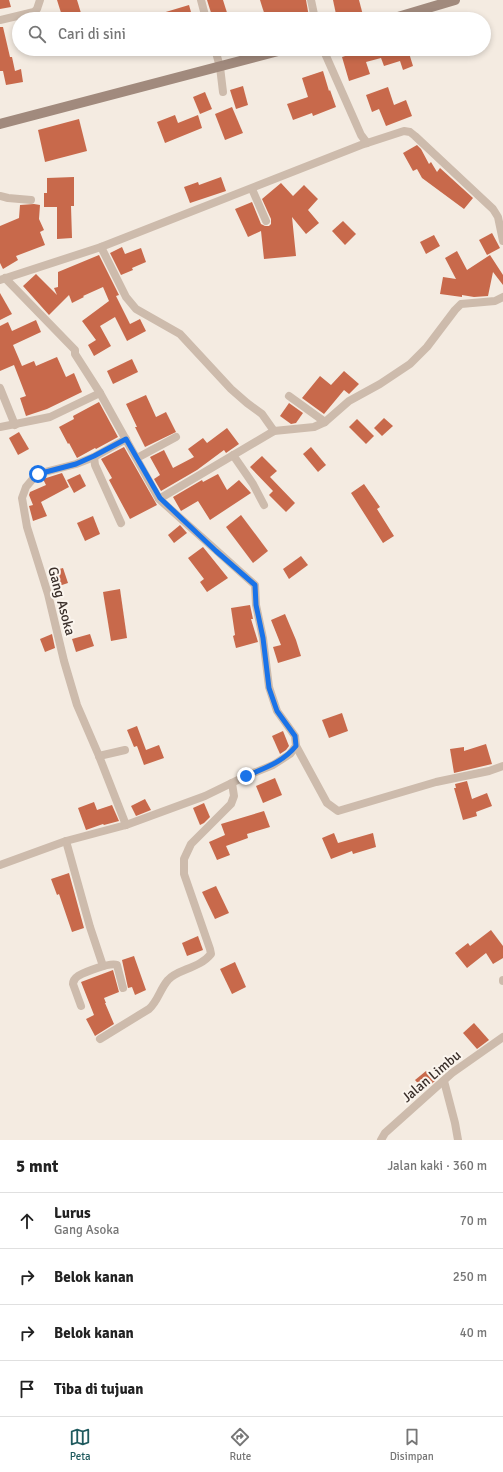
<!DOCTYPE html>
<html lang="id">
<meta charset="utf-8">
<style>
:root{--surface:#fff;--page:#f2f2f2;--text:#222;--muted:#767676;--line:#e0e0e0;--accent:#1f5a5e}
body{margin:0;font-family:Signika,sans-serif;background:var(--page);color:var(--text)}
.stop{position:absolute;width:12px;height:12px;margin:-9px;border:3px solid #1a73e8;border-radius:50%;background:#fff}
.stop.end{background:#1a73e8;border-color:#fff;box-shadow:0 1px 4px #0008}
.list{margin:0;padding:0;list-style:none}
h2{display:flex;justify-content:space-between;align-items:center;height:52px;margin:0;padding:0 16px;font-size:17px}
h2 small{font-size:13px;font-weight:400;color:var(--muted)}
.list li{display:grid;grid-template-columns:26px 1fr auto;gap:12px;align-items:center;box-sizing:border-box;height:56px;padding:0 16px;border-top:1px solid var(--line)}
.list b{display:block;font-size:15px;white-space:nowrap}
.list p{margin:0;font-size:13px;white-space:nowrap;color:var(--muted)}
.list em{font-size:13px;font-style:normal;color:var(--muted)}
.icon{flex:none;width:22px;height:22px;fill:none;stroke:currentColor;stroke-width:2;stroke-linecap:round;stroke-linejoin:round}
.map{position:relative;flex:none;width:503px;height:1140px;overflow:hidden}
.search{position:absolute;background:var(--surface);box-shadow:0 2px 6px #0003;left:12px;right:12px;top:12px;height:44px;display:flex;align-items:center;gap:10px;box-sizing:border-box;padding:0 14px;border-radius:22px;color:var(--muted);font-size:15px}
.sheet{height:276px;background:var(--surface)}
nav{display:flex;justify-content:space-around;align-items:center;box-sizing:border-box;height:56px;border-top:1px solid var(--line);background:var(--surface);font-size:11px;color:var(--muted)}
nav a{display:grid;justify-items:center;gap:2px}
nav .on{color:var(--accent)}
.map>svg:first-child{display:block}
.building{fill:#c8694b}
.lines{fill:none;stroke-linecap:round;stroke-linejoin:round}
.street{stroke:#cdbbac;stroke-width:8}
.secondary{stroke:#a18a7d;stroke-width:10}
.route{stroke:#1a73e8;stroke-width:5}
.labels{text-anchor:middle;stroke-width:4;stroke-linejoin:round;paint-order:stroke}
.street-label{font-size:14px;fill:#3b302b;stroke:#fbf5ee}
</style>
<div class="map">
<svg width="503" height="1140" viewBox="0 0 503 1140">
<rect width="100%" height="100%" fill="#f4ebe1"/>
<g class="building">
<path d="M0,0H9L11,7L0,9Z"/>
<path d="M57,0H77L81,13L63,19Z"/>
<path d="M207,0H223L229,19H213Z"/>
<path d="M260,0H306L309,17L302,19H266Z"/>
<path d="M333,0H359L364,19H337Z"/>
<path d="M189,5L193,19H150L149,17Z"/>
<path d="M0,27H3L10,57H12L15,71L21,69L23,82L6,85L3,71H0Z"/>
<path d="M367,49H396L399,56L409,53L413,66L403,70L400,61L384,66L381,58L366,62L370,74L349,81L342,57Z"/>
<path d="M323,71L329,91L330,90L336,107L313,116L312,113L293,120L287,104L308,97L302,78Z"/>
<path d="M243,86L248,105L236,109L230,90Z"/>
<path d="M388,87L394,105L406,100L412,116L386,126L379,109L372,112L366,95Z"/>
<path d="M205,92L212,109L200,114L193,97Z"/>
<path d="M232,107L243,133L225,140L215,114Z"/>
<path d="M175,115L178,123L198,115L202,128L165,143L157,122Z"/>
<path d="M79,119L87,151L45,162L38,130Z"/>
<path d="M417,145L421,149L429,164L431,162L437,172L440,168L473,198L464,209L422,178L417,169L413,171L403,153Z"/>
<path d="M74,177V206H71L72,238L57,239V207H44V193H47V178Z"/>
<path d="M221,177L226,191L190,203L184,187L198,182L199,185Z"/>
<path d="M281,183L293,196L304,185L318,199L308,210L319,223L306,234L292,217L296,256L264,259L261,231L248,237L235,209L252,202L261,224L265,226H269L271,224V219L262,199Z"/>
<path d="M34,204L40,205L39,219L44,230L40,232L45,245L16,256L18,260L3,269L0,263V226L19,218L20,205Z"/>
<path d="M343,221L356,234L345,245L332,231Z"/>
<path d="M492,233L500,248L487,255L479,240Z"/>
<path d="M434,235L440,246L426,254L420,242Z"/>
<path d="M122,247L125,254L141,248L146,262L132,268L133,270L121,275L110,253Z"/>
<path d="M457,251L467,270L490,255L503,275V285L493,272L488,296L474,297L462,295V297L440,294L443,277L456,279L445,258Z"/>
<path d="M99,255L119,295L116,296L130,324L140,319L146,331L127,341L115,317L100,326L111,346L94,356L88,345L96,340L82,321L109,301L103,287L83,296L84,297L72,303L69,295L49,315L23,286L36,274L57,295L54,288L58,287V272Z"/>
<path d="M0,293L12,314L0,320Z"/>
<path d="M36,320L41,332L13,345L22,366L34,361L36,366L57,357L66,377L74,373L82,392L47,409L26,416L20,398L26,396L14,365L0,371V326L8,322L12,331Z"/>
<path d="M132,359L138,372L113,384L107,371Z"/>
<path d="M344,371L359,384L349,394L344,390L324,414L302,398L320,376L331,385Z"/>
<path d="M146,395L156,417L166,412L176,432L145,447L135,427H137L126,404Z"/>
<path d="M99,402L118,437L96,449L95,448L77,458L69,443L68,444L59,427L74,419L73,416Z"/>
<path d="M289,403L303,413L296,423L291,424L280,416Z"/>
<path d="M384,418L393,426L382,436L374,428Z"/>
<path d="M357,419L374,436L366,444L349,427Z"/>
<path d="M227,428L239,444L226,453L224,450L197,470L161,491L154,479L160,475L150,457L164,450L173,468L194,457L188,449L203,438L207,443Z"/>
<path d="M19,432L29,449L18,455L9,438Z"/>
<path d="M124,447L157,505L130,519L109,480L112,478L101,459Z"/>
<path d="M311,447L326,465L318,472L303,454Z"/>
<path d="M262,456L277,471L270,477L295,503L286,512L269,495L273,491L250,467Z"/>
<path d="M62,473L69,487L41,502L47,516L33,521L29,506L33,505L29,495L30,492L46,485L43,479Z"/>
<path d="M80,474L86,486L74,493L67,480Z"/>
<path d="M218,474L227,490L239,480L251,493L210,520L198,501L181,511L173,497L202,480L203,482Z"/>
<path d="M364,484L380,507L377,509L394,536L383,543L351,493Z"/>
<path d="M241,515L268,551L253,563L226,527Z"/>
<path d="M93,516L100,534L85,541L77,523Z"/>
<path d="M180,525L187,533L174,543L168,535Z"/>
<path d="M203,547L228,578L207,592L200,582L204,579L188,558Z"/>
<path d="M301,556L308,565L289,579L283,569Z"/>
<path d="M63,568L68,583L53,588L48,572Z"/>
<path d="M120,589L127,638L111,641L103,592Z"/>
<path d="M250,605L253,619H251L258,642L236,648L233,636L235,635L231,608Z"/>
<path d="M285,614L296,640L301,656L278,663L273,647L281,645L271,620Z"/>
<path d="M52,634L55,648L45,652L40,639Z"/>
<path d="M90,634L94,646L76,652L72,639Z"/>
<path d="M342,713L348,731L329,738L322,720Z"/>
<path d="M137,726L146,750L159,745L164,758L144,765L137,746L134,747L127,730Z"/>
<path d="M283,731L289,746L286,750L280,754L272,736Z"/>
<path d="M486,744L492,764L454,773L450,749L464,747V751Z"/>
<path d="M275,778L282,795L263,803L256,786Z"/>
<path d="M467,781L472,799L487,793L492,806L476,812L477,816L463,820L454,788H456L455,784Z"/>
<path d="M145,799L151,810L136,816L131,806Z"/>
<path d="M94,802L97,810L112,805L119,821L104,825L103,824L86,830L78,808Z"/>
<path d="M204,803L210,817L204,823L200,825L193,808Z"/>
<path d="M264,811L270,827L247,834L248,838L226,846L230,855L217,860L209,842L225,835L221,824Z"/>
<path d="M334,833L338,843L373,833L376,847L353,854L352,851L331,859L322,838Z"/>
<path d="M69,873L84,928L72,932L59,894L57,895L51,879Z"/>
<path d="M216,886L229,913L215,919L202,892Z"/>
<path d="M491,930L503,946V958L493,964L486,953L467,968L455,953L468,943L470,946Z"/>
<path d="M198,936L203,950L187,956L182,943Z"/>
<path d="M134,956L146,990L135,995L132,987L128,988L122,960Z"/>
<path d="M235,962L246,987L232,994L220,969Z"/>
<path d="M113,970L119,992L104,998L106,1003H105L114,1024L95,1036L86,1019L94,1015L81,982Z"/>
<path d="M474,1023L489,1040L477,1049L463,1033Z"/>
<path d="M426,1071L435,1081L424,1090L415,1080Z"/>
</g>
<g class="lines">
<g class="street">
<path d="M201,0L206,19"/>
<path d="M311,0L315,19"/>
<path d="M0,20L34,12L37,9L40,0"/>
<path d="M215,49L220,67L223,92"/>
<path d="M323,49L361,135L367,143"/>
<path d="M252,189L266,221"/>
<path d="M0,196L8,198L31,200"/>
<path d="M101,247L126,297L136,309L180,334L231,389L247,403L262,414L274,431"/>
<path d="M0,280L101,247L361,145L404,131L410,132L415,136L493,209L498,217L503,241"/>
<path d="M0,388L15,425"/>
<path d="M289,396L325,422"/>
<path d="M0,427L50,417L100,393"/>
<path d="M126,439L94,457L76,464L37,474L26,487L22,498L27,527L48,594L64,661L77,705L99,756L126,825"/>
<path d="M233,455L253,484L264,505"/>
<path d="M94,457L95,465L121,523"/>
<path d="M137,458L176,437"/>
<path d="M159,499L274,431L314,427L325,422L349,401L380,384L410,364L427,347L455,310L461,304L495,301L503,297"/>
<path d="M296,746L327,803L338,811L436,782L489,771L503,766"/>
<path d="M99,756L125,750"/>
<path d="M66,841L90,927L103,966"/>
<path d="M0,865L66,841L126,825L205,796L246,776L273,765L290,754L296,746L295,736L277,711L269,687L263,638L256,605L255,585L159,499L100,393L75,354V350L5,278"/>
<path d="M503,980V981"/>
<path d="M81,1006L73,984C73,981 75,978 78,976C85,972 110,962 117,965L123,988"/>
<path d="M100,1039L149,1009C158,1001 160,989 168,980C177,969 199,969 211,954L210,949L184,874V859L191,844L231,804L234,796L232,783"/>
<path d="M444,1081L455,1123L458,1140"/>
<path d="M381,1140L385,1133L452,1073L503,1037"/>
</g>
<g class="secondary">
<path d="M391,19L455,0"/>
<path d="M0,124L286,49"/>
</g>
</g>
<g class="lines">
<path class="route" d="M38,474L76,464L94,456L126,439L160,498L216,551L255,585L256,605L263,638L269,688L277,711L295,736L296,746C283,762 265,768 246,776"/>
</g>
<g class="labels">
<g class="street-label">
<text transform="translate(62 601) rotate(75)" y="5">Gang Asoka</text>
<text transform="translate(431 1076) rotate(-40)" y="5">Jalan Limbu</text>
</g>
</g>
</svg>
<div class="stop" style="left:38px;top:474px"></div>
<div class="stop end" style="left:246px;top:776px"></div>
<div class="search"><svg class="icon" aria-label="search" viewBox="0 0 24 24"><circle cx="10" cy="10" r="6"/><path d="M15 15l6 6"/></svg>Cari di sini</div>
</div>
<section class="sheet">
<h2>5 mnt<small>Jalan kaki · 360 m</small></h2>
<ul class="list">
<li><svg class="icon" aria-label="ahead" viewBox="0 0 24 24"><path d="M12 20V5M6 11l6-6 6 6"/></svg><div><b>Lurus</b><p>Gang Asoka</p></div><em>70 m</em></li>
<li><svg class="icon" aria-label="right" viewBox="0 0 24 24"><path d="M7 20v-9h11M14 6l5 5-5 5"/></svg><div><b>Belok kanan</b></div><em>250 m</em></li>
<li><svg class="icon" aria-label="right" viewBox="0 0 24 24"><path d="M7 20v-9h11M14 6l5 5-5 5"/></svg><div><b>Belok kanan</b></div><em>40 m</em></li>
<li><svg class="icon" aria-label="arrive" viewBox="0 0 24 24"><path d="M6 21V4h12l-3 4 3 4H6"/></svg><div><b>Tiba di tujuan</b></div></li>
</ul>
</section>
<nav>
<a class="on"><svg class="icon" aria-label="map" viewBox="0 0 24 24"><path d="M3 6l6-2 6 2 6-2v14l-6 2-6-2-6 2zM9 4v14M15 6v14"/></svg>Peta</a>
<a><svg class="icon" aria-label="directions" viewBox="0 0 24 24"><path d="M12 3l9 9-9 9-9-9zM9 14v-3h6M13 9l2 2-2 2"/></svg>Rute</a>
<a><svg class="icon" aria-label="saved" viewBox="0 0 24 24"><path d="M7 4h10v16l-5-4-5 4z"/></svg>Disimpan</a>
</nav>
